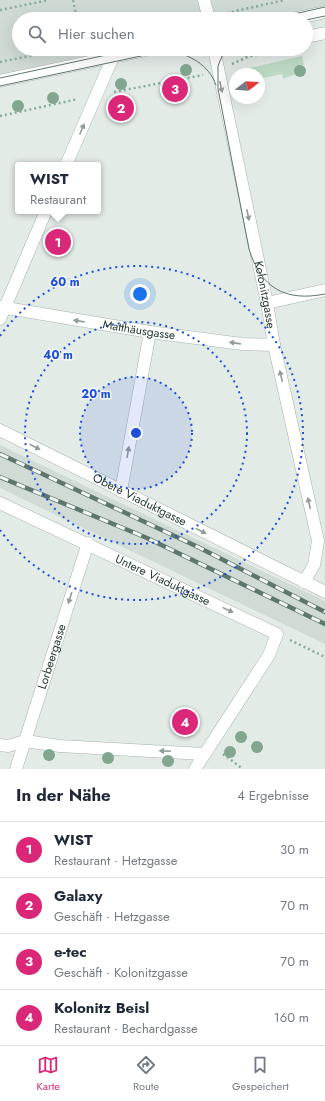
<!DOCTYPE html>
<html lang="de">
<meta charset="utf-8">
<style>
:root{--surface:#fff;--page:#f2f2f3;--text:#1f2937;--muted:#747a83;--line:#e0e1e3;--accent:#db2777}
body{margin:0;font-family:Jost,sans-serif;background:var(--page);color:var(--text)}
.compass{position:absolute;left:229px;top:68px;width:36px;height:36px;border-radius:50%;background:var(--surface);box-shadow:0 4px 16px #0002;rotate:73deg}
.you{position:absolute;left:140px;top:294px;width:14px;height:14px;margin:-10px;border:3px solid #fff;border-radius:50%;background:#1a73e8;box-shadow:0 0 0 6px #1a73e833}
.badge{display:grid;place-items:center;width:26px;height:26px;border-radius:50%;background:var(--accent);color:#fff;font-size:13px;font-weight:700}
.pin{position:absolute;translate:-50% -50%;border:2px solid #fff;box-shadow:0 1px 4px #0006}
.popup{position:absolute;left:15px;top:162px;width:86px;height:52px;box-sizing:border-box;display:grid;place-content:center;border-radius:4px;background:var(--surface);filter:drop-shadow(0 1px 3px #0005);font-size:13px;white-space:nowrap;color:var(--muted)}
.popup b{font-size:15px;color:var(--text)}
.popup::after{content:'';position:absolute;left:50%;top:100%;margin-left:-8px;border:8px solid transparent;border-top-color:var(--surface)}
.list{margin:0;padding:0;list-style:none}
h2{display:flex;justify-content:space-between;align-items:center;height:52px;margin:0;padding:0 16px;font-size:17px}
h2 small{font-size:13px;font-weight:400;color:var(--muted)}
.list li{display:grid;grid-template-columns:26px 1fr auto;gap:12px;align-items:center;box-sizing:border-box;height:56px;padding:0 16px;border-top:1px solid var(--line)}
.list b{display:block;font-size:15px;white-space:nowrap}
.list p{margin:0;font-size:13px;white-space:nowrap;color:var(--muted)}
.list em{font-size:13px;font-style:normal;color:var(--muted)}
.icon{flex:none;width:22px;height:22px;fill:none;stroke:currentColor;stroke-width:2;stroke-linecap:round;stroke-linejoin:round}
.map{position:relative;flex:none;width:325px;height:769px;overflow:hidden}
.search{position:absolute;background:var(--surface);box-shadow:0 4px 16px #0002;left:12px;right:12px;top:12px;height:44px;display:flex;align-items:center;gap:10px;box-sizing:border-box;padding:0 14px;border-radius:22px;color:var(--muted);font-size:15px}
.sheet{height:276px;background:var(--surface)}
nav{display:flex;justify-content:space-around;align-items:center;box-sizing:border-box;height:56px;border-top:1px solid var(--line);background:var(--surface);font-size:11px;color:var(--muted)}
nav a{display:grid;justify-items:center;gap:2px}
nav .on{color:var(--accent)}
.map>svg:first-child{display:block}
.built{fill:#d1dbd6}
.green{fill:#bedac4}
.lines{fill:none;stroke-linecap:round;stroke-linejoin:round}
.minor-casing{stroke:#a6b2ad;stroke-width:13}
.path{stroke:#86ab9e;stroke-width:2.5;stroke-dasharray:2 3;stroke-linecap:butt}
.minor{stroke:#fff;stroke-width:12}
.tram{stroke:#5f766f;stroke-width:1}
.rail-casing{stroke:#5f766f;stroke-width:4.5}
.rail{stroke:#f3f8f5;stroke-width:3;stroke-dasharray:9;stroke-linecap:butt}
.tree{fill:#82a68f}
.oneway{fill:#929c99}
.ring{fill:none;stroke:#1d4ed8;stroke-width:2;stroke-dasharray:2 4}
.labels{text-anchor:middle;stroke-width:3;stroke-linejoin:round;paint-order:stroke}
.street-label{font-size:12px;fill:#243a33;stroke:#f3f8f5}
.centre{fill:#1d4ed8;stroke:#f3f8f5;stroke-width:2}
.ring-label{font-size:12px;text-anchor:middle;font-weight:bold;fill:#1d4ed8;stroke:#f3f8f5;stroke-width:3;stroke-linejoin:round;paint-order:stroke}
</style>
<div class="map">
<svg width="325" height="769" viewBox="0 0 325 769">
<rect width="100%" height="100%" fill="#e3ebe7"/>
<g class="built">
<path d="M0,0H325V19L306,23V19H19V49H172L0,82Z"/>
<path d="M0,445L325,601V644L0,488Z"/>
</g>
<path class="green" d="M302,56L304,65H301L299,73L283,79L282,74L259,79V74H239L245,69Z"/>
<g class="lines">
<defs>
<g id="minor">
<path d="M204,0L209,19"/>
<path d="M292,19L325,12"/>
<path d="M306,37L325,33"/>
<path id="s1" d="M214,49L267,303L274,345L318,541L314,565L304,582"/>
<path d="M0,81L151,49"/>
<path d="M66,165L113,57"/>
<path d="M267,303L325,290"/>
<path id="s2" d="M0,307L150,332L242,344L274,345"/>
<path d="M0,319L46,211"/>
<path id="s3" d="M0,430L325,592"/>
<path d="M121,491L150,332"/>
<path id="s4" d="M0,503L277,634L269,655L195,769"/>
<path d="M0,745L8,746L25,741L60,746L204,754"/>
<path id="s5" d="M16,769L88,543"/>
</g>
</defs>
<use href="#minor" class="minor-casing"/>
<g class="path">
<path d="M73,0L77,19"/>
<path d="M0,10L49,0"/>
<path d="M222,14L285,0"/>
<path d="M233,49L246,57"/>
<path d="M0,62L64,49"/>
<path d="M232,64L247,57L285,49"/>
<path d="M114,92L203,75"/>
<path d="M0,116L78,99"/>
<path d="M290,640L325,657"/>
<path d="M223,754L243,769"/>
</g>
<use href="#minor" class="minor"/>
<g class="tram">
<path d="M272,19L325,7"/>
<path d="M306,20L325,16"/>
<path d="M225,49L218,66V89L249,249C261,288 285,302 325,294"/>
<path d="M168,51C190,54 209,65 216,85"/>
<path d="M0,78L134,49"/>
<path d="M0,86L174,49"/>
</g>
<defs>
<g id="rail">
<path d="M0,454L198,547L325,612"/>
<path d="M0,477L147,538L325,624"/>
</g>
</defs>
<use href="#rail" class="rail-casing"/>
<use href="#rail" class="rail"/>
</g>
<g class="tree">
<circle cx="186" cy="70" r="6"/>
<circle cx="300" cy="71" r="6"/>
<circle cx="121" cy="84" r="6"/>
<circle cx="53" cy="98" r="6"/>
<circle cx="18" cy="106" r="6"/>
<circle cx="241" cy="737" r="6"/>
<circle cx="257" cy="747" r="6"/>
<circle cx="230" cy="752" r="6"/>
<circle cx="49" cy="755" r="6"/>
<circle cx="108" cy="758" r="6"/>
<circle cx="168" cy="761" r="6"/>
</g>
<defs><path id="oneway-solid" d="M-6-.8H1V-3.2L6.5 0L1 3.2V.8H-6Z"/></defs>
<g class="oneway">
<use href="#oneway-solid" transform="translate(221 87) rotate(78)"/>
<use href="#oneway-solid" transform="translate(82 129) rotate(-67)"/>
<use href="#oneway-solid" transform="translate(248 215) rotate(78)"/>
<use href="#oneway-solid" transform="translate(79 321) rotate(-171)"/>
<use href="#oneway-solid" transform="translate(235 343) rotate(-172)"/>
<use href="#oneway-solid" transform="translate(281 376) rotate(-103)"/>
<use href="#oneway-solid" transform="translate(35 447) rotate(27)"/>
<use href="#oneway-solid" transform="translate(128 452) rotate(-80)"/>
<use href="#oneway-solid" transform="translate(309 503) rotate(-103)"/>
<use href="#oneway-solid" transform="translate(201 531) rotate(26)"/>
<use href="#oneway-solid" transform="translate(70 598) rotate(108)"/>
<use href="#oneway-solid" transform="translate(228 610) rotate(26)"/>
<use href="#oneway-solid" transform="translate(165 751) rotate(-177)"/>
</g>
<circle cx="136" cy="433" r="56" fill="#1d4ed8" fill-opacity=".12"/>
<g class="ring">
<circle cx="136" cy="433" r="56"/>
<circle cx="136" cy="433" r="111"/>
<path d="M0 336A167 167 0 1 1 0 530"/>
</g>
<g class="labels">
<g class="street-label">
<text dy="4" stroke="none"><textPath href="#s1" startOffset="251">Kolonitzgasse</textPath></text>
<text dy="4" stroke="none"><textPath href="#s2" startOffset="141">Matthäusgasse</textPath></text>
<text dy="4" stroke="none"><textPath href="#s3" startOffset="156">Obere Viaduktgasse</textPath></text>
<text dy="4" stroke="none"><textPath href="#s4" startOffset="180">Untere Viaduktgasse</textPath></text>
<text dy="4" stroke="none"><textPath href="#s5" startOffset="118">Lorbeergasse</textPath></text>
</g>
</g>
<circle cx="136" cy="433" r="6" class="centre"/>
<g class="ring-label">
<text x="65" y="286">60 m</text>
<text x="58" y="359">40 m</text>
<text x="96" y="398">20 m</text>
</g>
</svg>
<svg class="compass" viewBox="-18 -18 36 36"><path d="M0-13l5 13h-10z" fill="#e53935"/><path d="M0 13l5-13h-10z" fill="#747a83"/></svg>
<div class="you"></div>
<div class="pin badge" style="left:58px;top:242px">1</div>
<div class="popup"><b>WIST</b>Restaurant</div>
<div class="pin badge" style="left:121px;top:108px">2</div>
<div class="pin badge" style="left:175px;top:89px">3</div>
<div class="pin badge" style="left:185px;top:722px">4</div>
<div class="search"><svg class="icon" aria-label="search" viewBox="0 0 24 24"><circle cx="10" cy="10" r="6"/><path d="M15 15l6 6"/></svg>Hier suchen</div>
</div>
<section class="sheet">
<h2>In der Nähe<small>4 Ergebnisse</small></h2>
<ul class="list">
<li><span class="badge">1</span><div><b>WIST</b><p>Restaurant · Hetzgasse</p></div><em>30 m</em></li>
<li><span class="badge">2</span><div><b>Galaxy</b><p>Geschäft · Hetzgasse</p></div><em>70 m</em></li>
<li><span class="badge">3</span><div><b>e-tec</b><p>Geschäft · Kolonitzgasse</p></div><em>70 m</em></li>
<li><span class="badge">4</span><div><b>Kolonitz Beisl</b><p>Restaurant · Bechardgasse</p></div><em>160 m</em></li>
</ul>
</section>
<nav>
<a class="on"><svg class="icon" aria-label="map" viewBox="0 0 24 24"><path d="M3 6l6-2 6 2 6-2v14l-6 2-6-2-6 2zM9 4v14M15 6v14"/></svg>Karte</a>
<a><svg class="icon" aria-label="directions" viewBox="0 0 24 24"><path d="M12 3l9 9-9 9-9-9zM9 14v-3h6M13 9l2 2-2 2"/></svg>Route</a>
<a><svg class="icon" aria-label="saved" viewBox="0 0 24 24"><path d="M7 4h10v16l-5-4-5 4z"/></svg>Gespeichert</a>
</nav>
